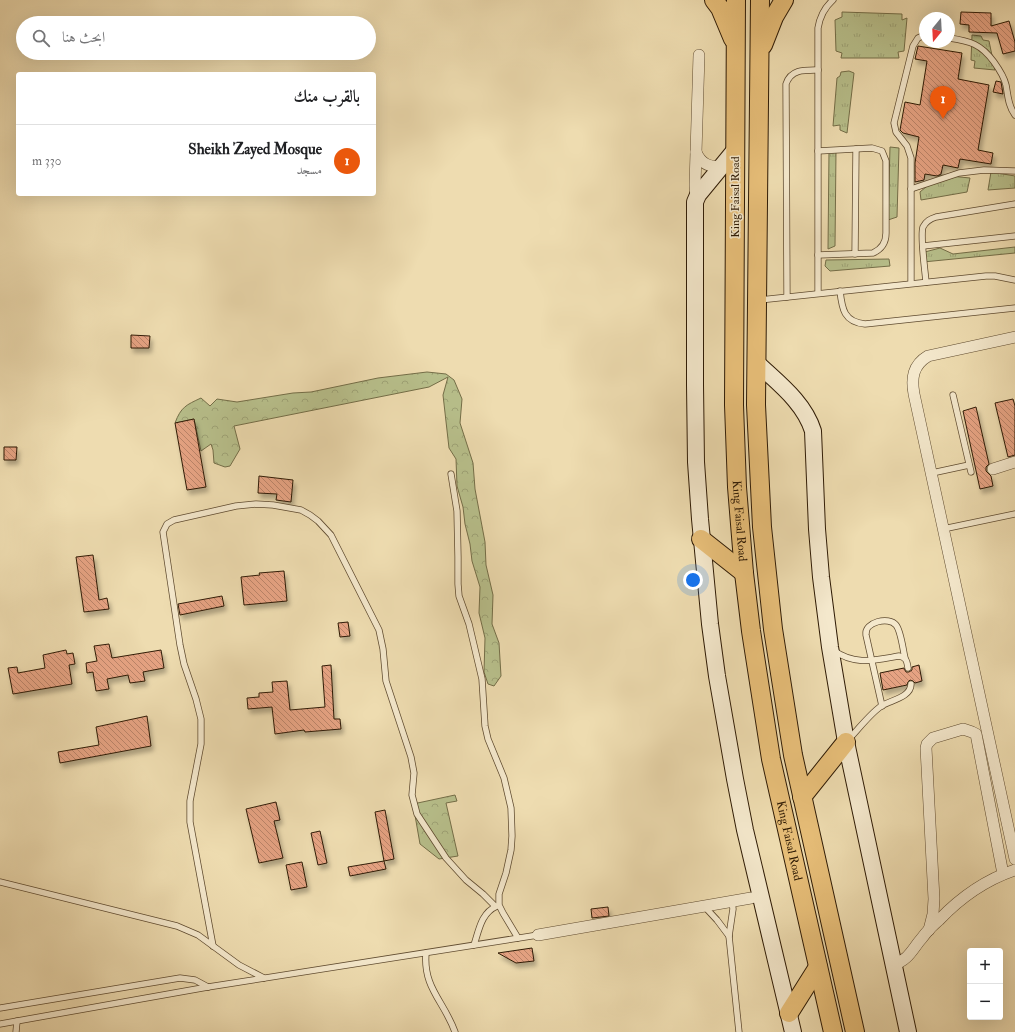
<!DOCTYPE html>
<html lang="ar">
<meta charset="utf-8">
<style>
:root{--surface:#fff;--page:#f2f2f2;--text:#202124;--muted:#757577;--line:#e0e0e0;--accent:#ea580c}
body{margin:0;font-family:"IM FELL Double Pica",Amiri,serif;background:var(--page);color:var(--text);direction:rtl}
.controls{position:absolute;right:12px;bottom:12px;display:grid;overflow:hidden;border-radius:4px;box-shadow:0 4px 16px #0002}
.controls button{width:36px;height:36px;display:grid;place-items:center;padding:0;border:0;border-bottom:1px solid var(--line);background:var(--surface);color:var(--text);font:20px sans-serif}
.compass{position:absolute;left:919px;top:12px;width:36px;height:36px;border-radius:50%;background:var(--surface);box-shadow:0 4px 16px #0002;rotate:198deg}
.you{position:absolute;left:693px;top:580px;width:14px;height:14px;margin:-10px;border:3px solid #fff;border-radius:50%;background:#1a73e8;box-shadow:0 0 0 6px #1a73e833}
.badge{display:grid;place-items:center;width:26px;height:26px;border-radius:50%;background:var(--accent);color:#fff;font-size:13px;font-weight:700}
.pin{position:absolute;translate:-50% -33px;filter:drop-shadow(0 1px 2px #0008)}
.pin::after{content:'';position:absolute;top:21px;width:14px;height:12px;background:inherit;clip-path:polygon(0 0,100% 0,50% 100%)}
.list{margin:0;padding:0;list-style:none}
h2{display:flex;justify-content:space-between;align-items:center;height:52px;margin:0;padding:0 16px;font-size:17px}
h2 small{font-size:13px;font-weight:400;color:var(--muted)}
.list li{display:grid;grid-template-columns:26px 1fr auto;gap:12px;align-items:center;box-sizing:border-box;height:72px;padding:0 16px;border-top:1px solid var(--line)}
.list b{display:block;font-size:15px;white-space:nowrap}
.list p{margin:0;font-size:13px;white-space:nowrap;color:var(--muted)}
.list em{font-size:13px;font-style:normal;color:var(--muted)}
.icon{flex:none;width:22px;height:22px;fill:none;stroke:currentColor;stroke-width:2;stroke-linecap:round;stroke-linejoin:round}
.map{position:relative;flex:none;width:1015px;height:1032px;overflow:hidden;direction:ltr}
.search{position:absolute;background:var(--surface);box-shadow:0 4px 16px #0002;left:16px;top:16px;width:360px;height:44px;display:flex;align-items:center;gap:10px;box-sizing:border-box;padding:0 14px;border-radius:22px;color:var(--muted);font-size:15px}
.panel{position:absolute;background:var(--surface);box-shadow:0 4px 16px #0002;left:16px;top:72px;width:360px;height:124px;border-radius:4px;direction:rtl}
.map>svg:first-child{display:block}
.grass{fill:url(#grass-tufts);stroke:#746e48}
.park{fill:url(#park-crowns);stroke:#746e48}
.building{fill:url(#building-back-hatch);stroke:#2f1b05;filter:url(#shadow)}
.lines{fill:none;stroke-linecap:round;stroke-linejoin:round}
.lane-casing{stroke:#5f4b30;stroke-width:7}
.street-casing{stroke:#5f4b30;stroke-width:12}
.secondary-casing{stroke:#2f1b05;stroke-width:18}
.primary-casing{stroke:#2f1b05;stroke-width:20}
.lane{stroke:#f4e8cc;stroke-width:5.5}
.street{stroke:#f4e8cc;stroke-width:11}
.secondary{stroke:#f4e8cc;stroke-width:16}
.primary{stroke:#e7be78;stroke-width:18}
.labels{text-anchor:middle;stroke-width:3;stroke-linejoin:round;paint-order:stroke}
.street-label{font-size:12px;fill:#2f1b05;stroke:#f4e8cc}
</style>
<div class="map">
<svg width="1015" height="1032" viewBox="0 0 1015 1032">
<defs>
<pattern id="grass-tufts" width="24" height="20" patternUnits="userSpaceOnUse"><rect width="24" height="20" fill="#b8c08c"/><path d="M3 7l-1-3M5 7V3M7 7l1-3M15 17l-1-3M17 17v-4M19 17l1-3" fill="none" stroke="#9ea477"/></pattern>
<pattern id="park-crowns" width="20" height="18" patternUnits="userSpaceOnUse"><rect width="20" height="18" fill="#b8c08c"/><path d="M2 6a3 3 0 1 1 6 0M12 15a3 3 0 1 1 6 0" fill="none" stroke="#9ea477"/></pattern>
<pattern id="building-back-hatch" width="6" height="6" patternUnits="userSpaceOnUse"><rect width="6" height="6" fill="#e6a383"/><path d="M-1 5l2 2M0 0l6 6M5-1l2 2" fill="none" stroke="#bb8469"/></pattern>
<filter id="shadow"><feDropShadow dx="2.5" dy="4.5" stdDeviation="2" flood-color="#0004"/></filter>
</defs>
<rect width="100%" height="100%" fill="#eedcb0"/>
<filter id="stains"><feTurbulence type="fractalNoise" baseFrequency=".005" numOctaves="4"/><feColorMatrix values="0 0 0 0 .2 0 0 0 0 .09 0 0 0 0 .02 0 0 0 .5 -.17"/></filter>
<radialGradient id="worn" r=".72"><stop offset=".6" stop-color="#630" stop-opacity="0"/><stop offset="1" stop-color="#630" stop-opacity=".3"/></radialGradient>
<g class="grass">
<path d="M842,12L902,14V20L907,18L904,51L898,52L899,58H841L842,53L836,51L835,20L842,17Z"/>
<path d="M972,35L981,36L983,40L989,41L995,70L974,68L975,61L971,60Z"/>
<path d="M849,71L854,73L847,133L840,130V125L833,126L837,78L840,76L841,72Z"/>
<path d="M890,147L899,148L897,217L888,220Z"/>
<path d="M829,151H836L835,246L828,249Z"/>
<path d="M991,172L1015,176V188L988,190Z"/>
<path d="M940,175L970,178L967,192L921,200L920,192Z"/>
<path d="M1015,247V253L923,262L921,253L940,248L953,254Z"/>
<path d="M889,259L890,266L830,271L825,266L826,260Z"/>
</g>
<g class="park">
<path d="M427,372L446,374L454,380L462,399L460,423L473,463L475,489L485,542L486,565L493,595L492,624L499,643L501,676L494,686L488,684L484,672L485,638L479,613L480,587L472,561L470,544L465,524L463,507L457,486L456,459L449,448L443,395L448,377L429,387L234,426L240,449L230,466L225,467L214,463L213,450L211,444L201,451L194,419L175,423C181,407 186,405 201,398L210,406L217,399L237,402L293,393L311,392L378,378Z"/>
<path d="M455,795L457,801L446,803L458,856L439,859L420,844L413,804Z"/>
</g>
<g class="building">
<path d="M961,12L991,13V26L1009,21L1015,42V51L1003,54L997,33L969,32V25L960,24Z"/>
<path d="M918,46L962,53L958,79L989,85L978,150L993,153L991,164L960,159L958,168L943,165L941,174L937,176L925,174L924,180L915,182V163L919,137L903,133L900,130L905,102L920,105L927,61L915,59Z"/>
<path d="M996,81L1001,82L1003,94L993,92Z"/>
<path d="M131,335L150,336L149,348H131Z"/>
<path d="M1013,399L1015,406V455L1008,457L995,403Z"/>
<path d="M976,407L989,464L986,467V471L991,476L993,486L980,489L963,411Z"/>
<path d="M194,419L206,487L187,490L175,423Z"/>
<path d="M4,447H17L16,460H4Z"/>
<path d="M259,476L293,480L291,502L276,500L277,494L258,493Z"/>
<path d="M93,555L99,600L107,598L109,609L84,612L76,557Z"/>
<path d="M284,571L287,601L244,605L241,577L260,575L259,573Z"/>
<path d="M222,596L224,606L180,615L178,604Z"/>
<path d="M348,622L350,636L340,637L338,623Z"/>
<path d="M109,644L112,658L161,650L164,668L143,672L145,681L130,683L128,675L107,679L109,689L96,691L93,672L87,673L86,663L97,661L94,646Z"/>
<path d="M66,650L67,654L73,653L75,664L69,665L72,684L13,694L8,668L17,667L18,673L45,668L43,655Z"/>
<path d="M331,665L334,719H340L341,729L305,732L304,730L275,734L272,707L248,709L247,698L259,697V693L273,692L272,682L287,681L290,710L325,707L322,666Z"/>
<path d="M919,665L922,681L915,683L913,681L910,680L908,682L907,685L883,690L880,673L904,668L906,672H909L912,670V667Z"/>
<path d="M147,716L151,746L60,763L58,752L99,745L96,727Z"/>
<path d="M276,802L280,820L274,821L283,858L259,863L246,809Z"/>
<path d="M385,810L394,859L384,861L375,812Z"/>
<path d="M320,831L327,863L318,865L311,833Z"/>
<path d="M384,861L386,869L350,876L348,867Z"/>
<path d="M302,862L307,887L291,890L286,865Z"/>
<path d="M608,907L609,916L592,918L591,909Z"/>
<path d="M532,948L534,961L516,963L498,953Z"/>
</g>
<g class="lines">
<defs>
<g id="lane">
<path d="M949,38C970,41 981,44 994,62C999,69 1004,76 1006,85C1008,95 1008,106 1015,115"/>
<path d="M818,151L872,148L882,151L886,161V233C886,242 882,249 873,253L818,255"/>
<path d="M911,189L959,173L984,170L1015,171"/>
<path d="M923,246L1015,236"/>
<path d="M855,254L856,149"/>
<path d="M926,282C925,270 920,236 923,227C926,221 930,219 936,217L1015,204"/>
<path d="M911,283V158L907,146L896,132L894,123L913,46L918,38L925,35"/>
<path d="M840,291C842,309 844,322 865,324L1015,308"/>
<path d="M818,293V28C820,16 824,8 833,0"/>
<path d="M787,297L786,84C791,69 805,70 818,70"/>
<path d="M759,300L986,276H995L1015,280"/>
<path d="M953,395L971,472"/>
<path d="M932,473L969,465"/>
<path d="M451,474L457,511L458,557V584L459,596L469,624L482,679L485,726L488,739L504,778L511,808L512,836L511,850L506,873L499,894V905L503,913L518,938"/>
<path d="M943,529L1015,514"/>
<path d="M833,650C855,666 875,660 899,656C906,657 907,661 908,668"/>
<path d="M882,706L866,635C864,622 889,616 896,625C901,631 903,650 905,658"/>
<path d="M848,740C857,731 872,711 883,705C892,700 911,697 911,684"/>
<path d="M0,882L177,926L198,935L239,965L264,978"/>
<path d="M732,901L733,909L729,936L739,1032"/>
<path d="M704,906L717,920L729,936"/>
<path d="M474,945C479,930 481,913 497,906"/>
<path d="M213,946L190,822V801L201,744V719L196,699L184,664L180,645L163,532L167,524L174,520L236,506L256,504L273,505L301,510L310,515L318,521L331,535L379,630L383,649L386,681L411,757L414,773L412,795L417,814L446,858L466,880L483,894L495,906"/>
<path d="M426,953C423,988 444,1001 455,1032"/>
<path d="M0,1008L180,978L195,980L208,987"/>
<path d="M0,1024L208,987L538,935"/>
<path d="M16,1032L17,1021"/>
</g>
<g id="street">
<path d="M696,152C701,164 710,168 723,166"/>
<path d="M696,198L695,185L699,55"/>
<path d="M1015,337L928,356C913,365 911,378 914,394L1015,859"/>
<path d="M993,469L1015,462"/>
<path d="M929,930L933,914L934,899L926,748L927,744L933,738L963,729L972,732L976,734L1003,874"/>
<path d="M538,935L751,898"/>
<path d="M894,964C908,961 913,948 922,938C927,931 933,925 939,920C961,897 985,880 1015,870"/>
</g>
<g id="secondary">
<path d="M735,150L698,195L695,202V385L696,462L700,519L710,624L717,676L735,779L745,830L793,1032"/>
<path d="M757,363C778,383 804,402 813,431L817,529L821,577L830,647L846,742L908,1032"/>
</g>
<g id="primary">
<path d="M714,0L720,8L733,39"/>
<path id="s1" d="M736,0L734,405L737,487L744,573L751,631L771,759L833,1032"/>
<path d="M760,0L756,405L762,527L773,629L793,755L855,1032"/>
<path d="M763,45L774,17L784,0"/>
<path d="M701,539L744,573"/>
<path d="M802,797L846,742"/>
<path d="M789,1013L818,967"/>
</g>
</defs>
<use href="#lane" class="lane-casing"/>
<use href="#street" class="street-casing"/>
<use href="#secondary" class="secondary-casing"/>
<use href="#primary" class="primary-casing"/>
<use href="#lane" class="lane"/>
<use href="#street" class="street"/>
<use href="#secondary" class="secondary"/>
<use href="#primary" class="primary"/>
</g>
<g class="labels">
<g class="street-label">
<text transform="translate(735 197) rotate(-90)" y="4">King Faisal Road</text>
<text dy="4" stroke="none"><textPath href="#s1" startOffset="521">King Faisal Road</textPath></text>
<text dy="4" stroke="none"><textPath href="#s1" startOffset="845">King Faisal Road</textPath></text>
</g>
</g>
<rect width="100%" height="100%" filter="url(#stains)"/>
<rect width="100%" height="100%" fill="url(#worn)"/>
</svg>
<div class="controls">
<button>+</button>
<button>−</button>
</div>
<svg class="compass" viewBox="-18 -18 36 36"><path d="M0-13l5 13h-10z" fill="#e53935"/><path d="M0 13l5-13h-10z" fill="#757577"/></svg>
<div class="you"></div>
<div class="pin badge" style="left:943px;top:119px">1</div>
<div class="search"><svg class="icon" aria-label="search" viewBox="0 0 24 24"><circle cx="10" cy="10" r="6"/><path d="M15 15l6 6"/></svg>ابحث هنا</div>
<section class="panel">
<h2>بالقرب منك<small></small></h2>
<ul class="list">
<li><span class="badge">1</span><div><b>Sheikh Zayed Mosque</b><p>مسجد</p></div><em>330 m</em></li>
</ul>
</section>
</div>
